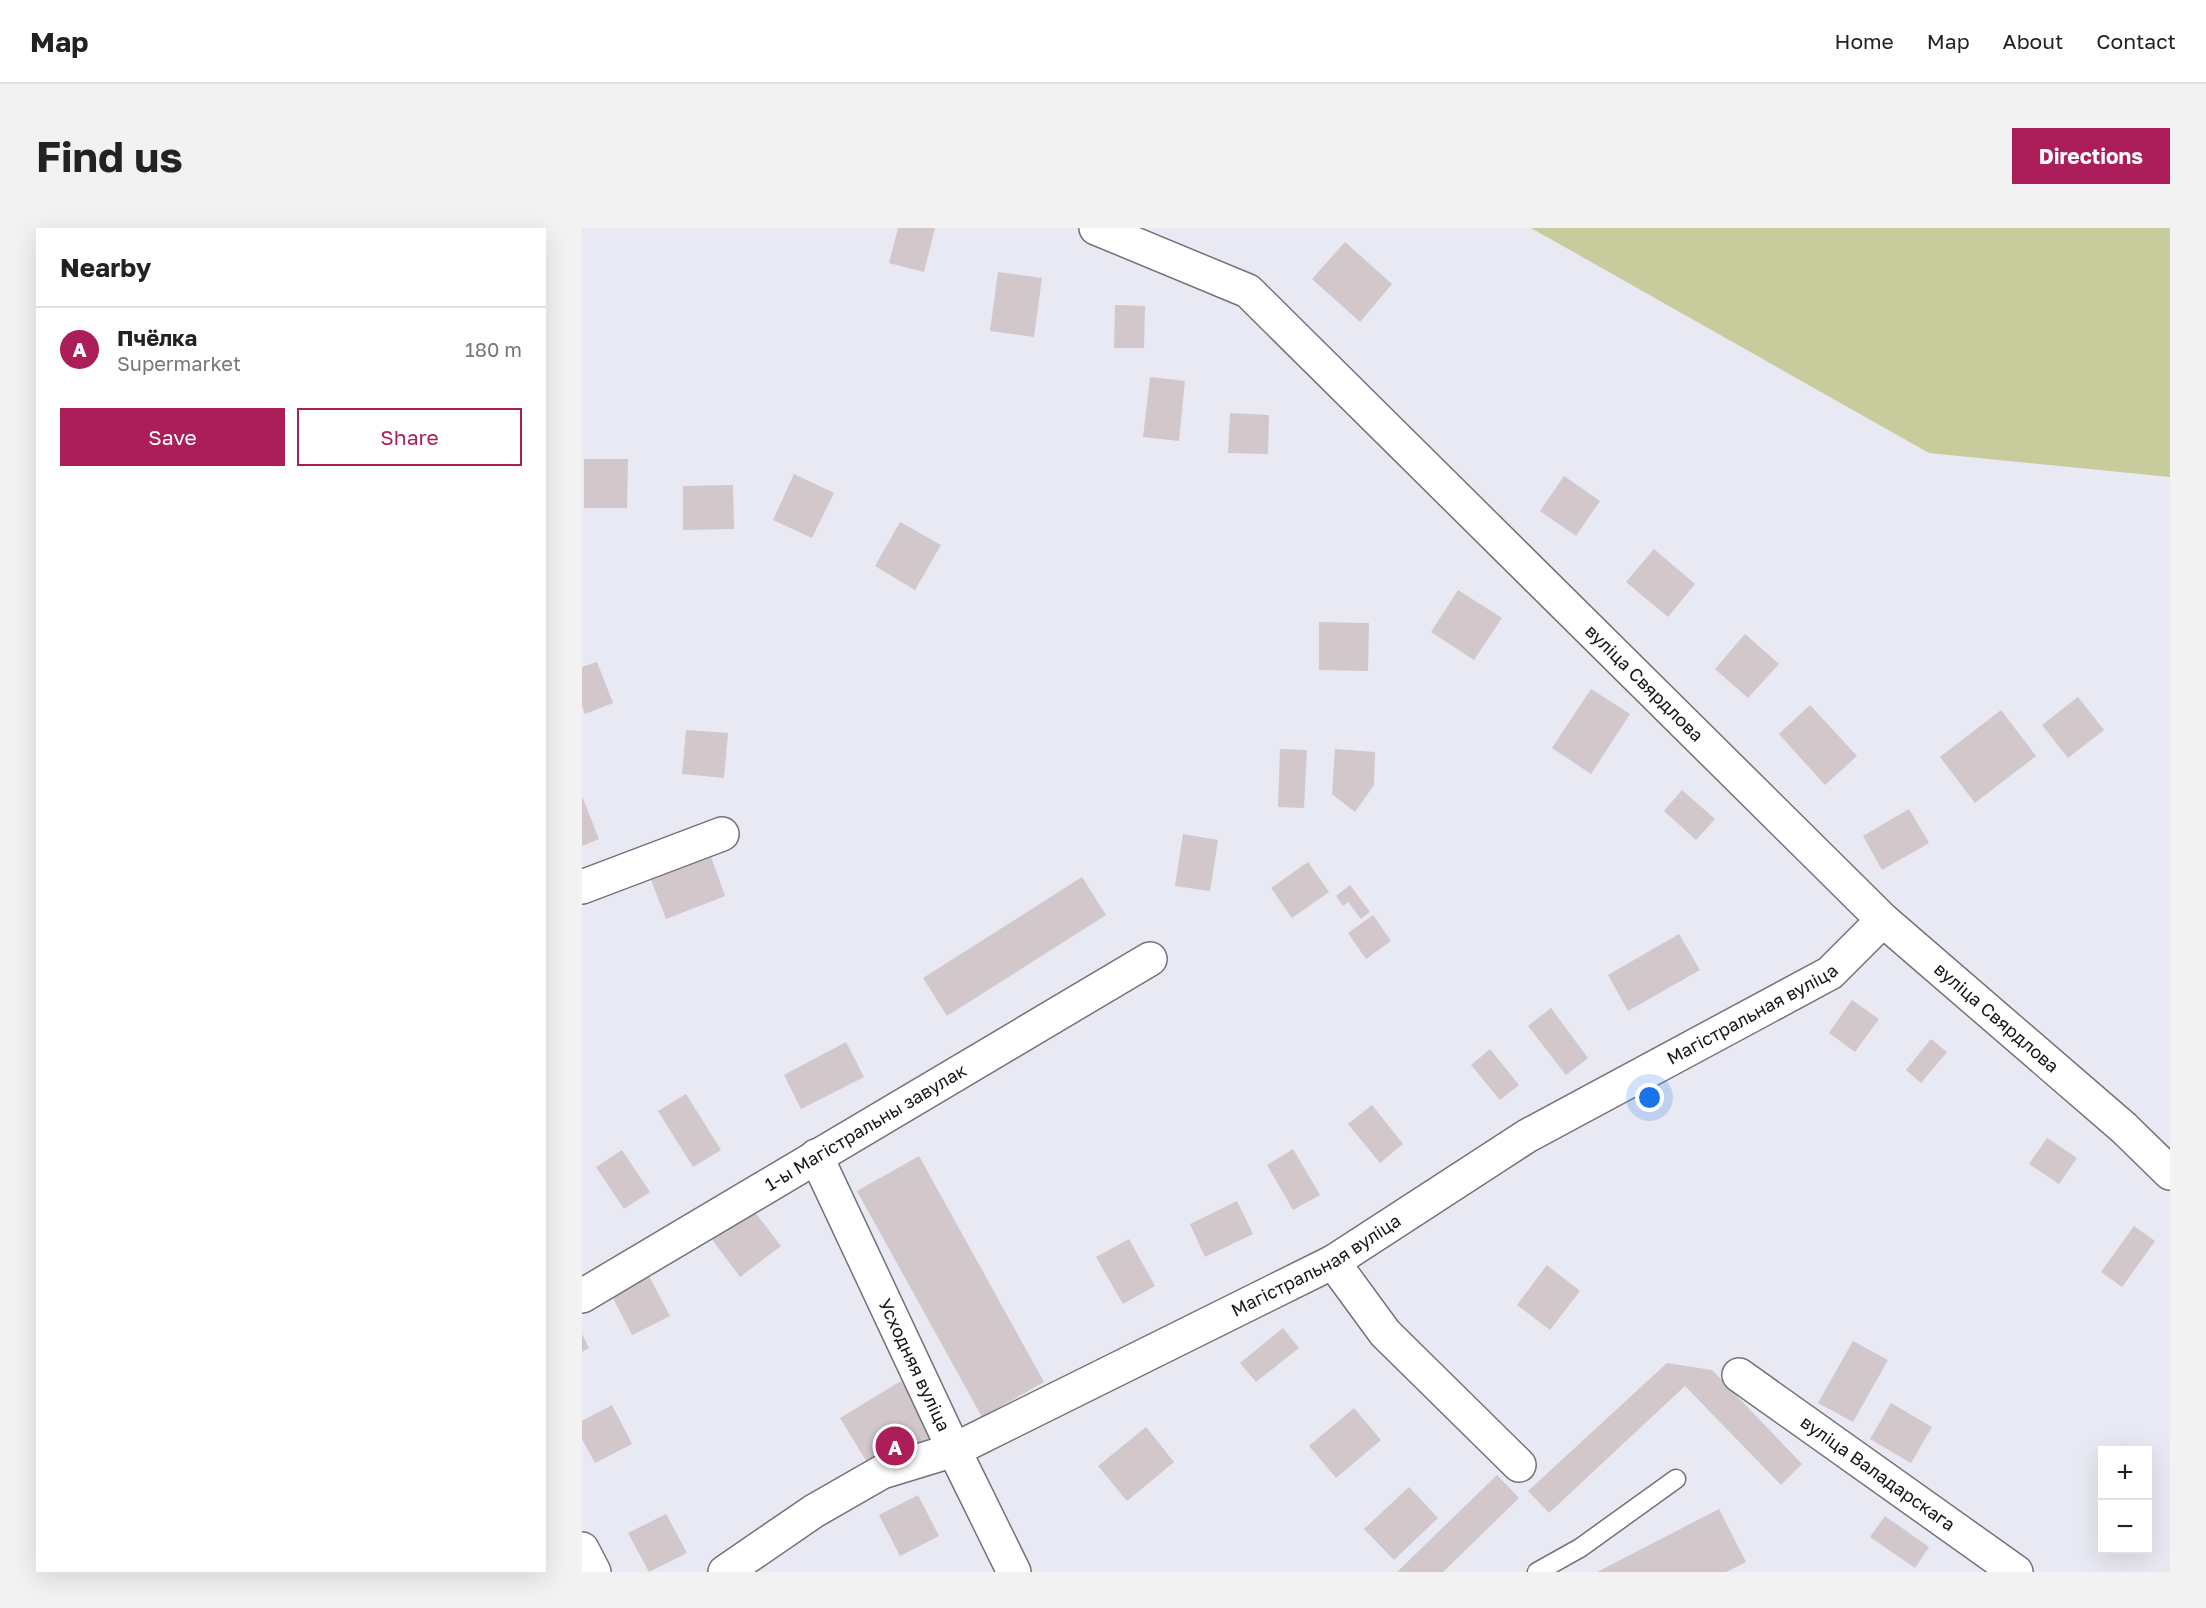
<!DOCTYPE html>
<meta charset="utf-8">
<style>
:root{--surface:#fff;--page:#f2f2f2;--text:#222;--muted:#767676;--line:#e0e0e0;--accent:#ac1e59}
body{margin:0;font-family:"Golos Text",sans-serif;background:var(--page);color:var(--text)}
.controls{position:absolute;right:18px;bottom:18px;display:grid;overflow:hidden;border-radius:0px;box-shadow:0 6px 24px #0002}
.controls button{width:54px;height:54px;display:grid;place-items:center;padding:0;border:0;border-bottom:2px solid var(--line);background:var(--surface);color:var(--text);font:30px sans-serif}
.you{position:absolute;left:1068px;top:870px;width:21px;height:21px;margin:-15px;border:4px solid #fff;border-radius:50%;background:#1a73e8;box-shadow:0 0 0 9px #1a73e833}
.badge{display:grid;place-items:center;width:39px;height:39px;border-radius:50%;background:var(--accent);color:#fff;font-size:20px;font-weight:700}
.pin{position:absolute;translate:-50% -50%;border:3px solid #fff;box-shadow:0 2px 6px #0006}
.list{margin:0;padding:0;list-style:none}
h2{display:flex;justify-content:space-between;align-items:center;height:78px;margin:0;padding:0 24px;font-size:26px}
h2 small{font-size:20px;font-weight:400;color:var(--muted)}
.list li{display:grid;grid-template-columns:39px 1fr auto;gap:18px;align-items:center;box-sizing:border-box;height:84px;padding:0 24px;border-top:2px solid var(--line)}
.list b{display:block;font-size:22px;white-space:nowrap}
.list p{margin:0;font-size:20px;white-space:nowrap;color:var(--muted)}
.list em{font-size:20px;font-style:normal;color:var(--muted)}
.actions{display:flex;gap:12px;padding:18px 24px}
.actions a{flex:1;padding:14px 0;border:2px solid var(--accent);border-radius:0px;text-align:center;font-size:21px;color:var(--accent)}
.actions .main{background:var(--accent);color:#fff}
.map{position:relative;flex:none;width:1588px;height:1344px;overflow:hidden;border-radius:0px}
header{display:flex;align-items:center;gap:36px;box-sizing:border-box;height:84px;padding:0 30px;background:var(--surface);border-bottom:2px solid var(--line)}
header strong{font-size:28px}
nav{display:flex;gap:33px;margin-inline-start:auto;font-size:21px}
.intro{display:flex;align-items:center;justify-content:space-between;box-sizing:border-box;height:144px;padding:0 36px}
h1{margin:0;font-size:42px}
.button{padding:15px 27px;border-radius:0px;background:var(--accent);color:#fff;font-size:21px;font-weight:700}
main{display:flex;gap:36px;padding:0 36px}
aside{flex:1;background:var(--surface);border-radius:0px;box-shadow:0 6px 24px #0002}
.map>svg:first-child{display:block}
.green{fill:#c8cb9b}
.building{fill:#d2c7cb}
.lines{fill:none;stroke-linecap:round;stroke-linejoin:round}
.service-casing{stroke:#73727b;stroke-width:21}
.minor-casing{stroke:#73727b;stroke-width:36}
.service{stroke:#fff;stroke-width:18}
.minor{stroke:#fff;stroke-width:33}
.labels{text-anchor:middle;stroke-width:4.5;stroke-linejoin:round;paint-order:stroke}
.street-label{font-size:18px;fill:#161619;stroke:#e9e9f3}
</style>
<header>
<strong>Map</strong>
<nav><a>Home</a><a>Map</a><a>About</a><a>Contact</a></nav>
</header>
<div class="intro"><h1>Find us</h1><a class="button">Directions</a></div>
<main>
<aside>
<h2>Nearby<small></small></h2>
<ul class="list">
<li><span class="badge">A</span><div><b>Пчёлка</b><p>Supermarket</p></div><em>180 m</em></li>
</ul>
<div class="actions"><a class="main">Save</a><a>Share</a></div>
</aside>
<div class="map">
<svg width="1588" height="1344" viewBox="0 0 1588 1344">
<rect width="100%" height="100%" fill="#e9e9f3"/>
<path class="green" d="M949,0H1588V249L1347,225Z"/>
<g class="building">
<path d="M316,0H353L342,44L307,35Z"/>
<path d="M763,14L810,56L778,94L730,51Z"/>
<path d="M416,44L460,50L452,109L408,103Z"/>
<path d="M533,77L563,78L562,120H532Z"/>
<path d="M568,149L603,153L597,213L561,209Z"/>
<path d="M648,185L687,187L686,226L646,225Z"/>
<path d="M2,231H46L45,280H2Z"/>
<path d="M212,246L252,265L230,310L191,292Z"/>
<path d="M982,248L1018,273L994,308L958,283Z"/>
<path d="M151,257L152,301L101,302V258Z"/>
<path d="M318,294L359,317L333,362L293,338Z"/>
<path d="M1072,321L1113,356L1086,389L1044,354Z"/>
<path d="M876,362L920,390L892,432L849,404Z"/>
<path d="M737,394L787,395L786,443L737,442Z"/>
<path d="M1163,406L1197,436L1166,470L1133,441Z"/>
<path d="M15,434L31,475L3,486L0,478V439Z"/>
<path d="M1009,461L1048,486L1009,546L970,520Z"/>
<path d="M1496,469L1522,502L1486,530L1460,497Z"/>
<path d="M1228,477L1275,528L1243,557L1197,506Z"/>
<path d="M1419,482L1454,528L1393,575L1358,529Z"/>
<path d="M104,502L146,505L142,550L100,546Z"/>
<path d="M698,521L725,522L722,580L696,579Z"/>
<path d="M753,521L793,524L792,557L773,584L750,566Z"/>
<path d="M1100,562L1133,591L1114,612L1082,583Z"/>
<path d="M0,568L17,611L0,618Z"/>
<path d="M1327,581L1347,615L1300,642L1281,608Z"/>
<path d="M601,606L636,612L628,663L593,658Z"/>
<path d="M129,629L143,668L84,691L69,652Z"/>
<path d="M726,634L747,664L710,690L689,660Z"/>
<path d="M500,649L524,687L365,788L341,750Z"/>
<path d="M768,657L788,684L779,691L766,674L761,678L754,668Z"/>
<path d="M791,687L809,713L784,731L766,705Z"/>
<path d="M1097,706L1118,742L1046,783L1026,747Z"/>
<path d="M1270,772L1297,791L1273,824L1247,805Z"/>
<path d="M969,780L1006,830L984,847L946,798Z"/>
<path d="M1349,811L1365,824L1339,855L1324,842Z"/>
<path d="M264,814L282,849L219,881L202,847Z"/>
<path d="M908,821L937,857L918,872L889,837Z"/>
<path d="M104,866L139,922L111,939L76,883Z"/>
<path d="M790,877L821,916L798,935L766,896Z"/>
<path d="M1465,910L1495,930L1477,956L1447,936Z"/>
<path d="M711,921L738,967L711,982L685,937Z"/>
<path d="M40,922L68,964L42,981L14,939Z"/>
<path d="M337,928L462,1154L400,1189L275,963Z"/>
<path d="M655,973L671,1006L623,1029L608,996Z"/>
<path d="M169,979L199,1018L158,1049L129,1010Z"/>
<path d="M1552,998L1573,1013L1540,1059L1519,1044Z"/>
<path d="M547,1011L573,1058L541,1076L514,1029Z"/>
<path d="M965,1037L998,1063L968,1102L935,1077Z"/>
<path d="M67,1048L88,1088L50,1107L30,1068Z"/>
<path d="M701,1100L717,1120L674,1154L658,1135Z"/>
<path d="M0,1106L7,1120L0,1124Z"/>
<path d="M1271,1113L1306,1132L1271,1194L1236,1175Z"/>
<path d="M1085,1135L1130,1142L1220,1236L1199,1257L1103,1158L967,1285L946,1263Z"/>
<path d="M319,1153L352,1207L291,1244L258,1190Z"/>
<path d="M1309,1175L1350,1199L1329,1235L1288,1211Z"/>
<path d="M30,1177L50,1216L13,1235L0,1211V1193Z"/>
<path d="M772,1180L799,1212L754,1250L727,1218Z"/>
<path d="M564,1199L592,1234L545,1273L516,1238Z"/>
<path d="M915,1247L937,1270L861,1344H815Z"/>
<path d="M827,1259L856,1290L812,1332L782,1301Z"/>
<path d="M336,1267L357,1308L318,1328L297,1287Z"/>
<path d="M1137,1281L1164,1334L1144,1344H1015Z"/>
<path d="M84,1286L105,1325L67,1344L46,1305Z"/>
<path d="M1303,1288L1347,1319L1333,1340L1288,1309Z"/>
</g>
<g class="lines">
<defs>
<path id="service" d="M955,1344L998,1320L1094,1251"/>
<g id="minor">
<path id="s1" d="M514,0L666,63L1301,692L1542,900L1588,945"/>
<path d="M0,659L140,606"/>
<path id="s2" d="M234,928L372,1222L432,1344"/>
<path d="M751,1034L803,1105L937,1237"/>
<path id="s3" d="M0,1068L568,731"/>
<path id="s4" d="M1157,1147L1434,1344"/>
<path d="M0,1321L12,1344"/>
<path id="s5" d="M143,1344L232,1283L300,1244L372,1222L751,1034L945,908L1248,745L1301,692"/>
</g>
</defs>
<use href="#service" class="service-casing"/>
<use href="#minor" class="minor-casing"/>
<use href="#service" class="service"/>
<use href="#minor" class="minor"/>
</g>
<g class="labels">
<g class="street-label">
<text dy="6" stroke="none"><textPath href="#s1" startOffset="722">вуліца Свярдлова</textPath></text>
<text dy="6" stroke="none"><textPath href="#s5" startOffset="1172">Магістральная вуліца</textPath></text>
<text dy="6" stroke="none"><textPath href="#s1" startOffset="1208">вуліца Свярдлова</textPath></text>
<text dy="6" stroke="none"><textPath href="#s3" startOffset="330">1-ы Магістральны завулак</textPath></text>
<text dy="6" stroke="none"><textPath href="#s5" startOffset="668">Магістральная вуліца</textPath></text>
<text dy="6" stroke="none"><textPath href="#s2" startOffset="231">Усходняя вуліца</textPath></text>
<text dy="6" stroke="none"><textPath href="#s4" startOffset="170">вуліца Валадарскага</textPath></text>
</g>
</g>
</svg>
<div class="controls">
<button>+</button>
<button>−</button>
</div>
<div class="you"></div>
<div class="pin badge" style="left:313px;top:1218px">A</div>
</div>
</main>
